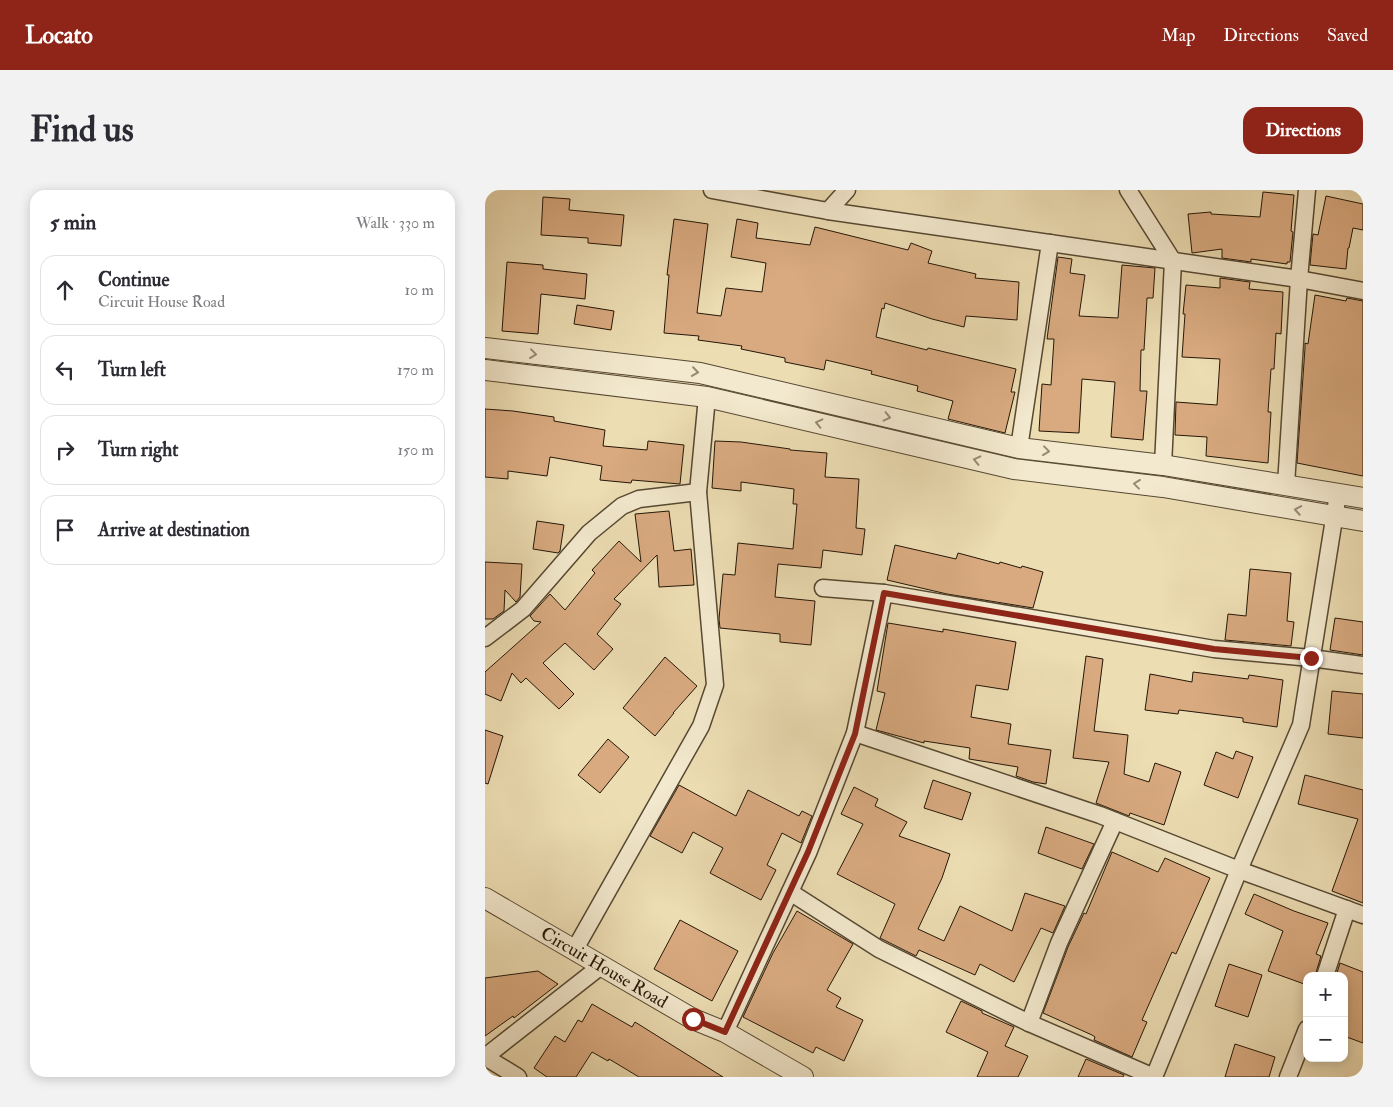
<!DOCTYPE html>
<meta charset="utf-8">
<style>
:root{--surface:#fff;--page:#f2f2f3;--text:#2b2b33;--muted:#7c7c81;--line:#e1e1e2;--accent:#8f2418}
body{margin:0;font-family:"IM FELL Double Pica",serif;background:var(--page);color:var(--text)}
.controls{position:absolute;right:15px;bottom:15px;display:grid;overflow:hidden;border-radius:10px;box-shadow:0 2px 12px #0003}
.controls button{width:45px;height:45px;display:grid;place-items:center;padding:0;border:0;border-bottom:1px solid var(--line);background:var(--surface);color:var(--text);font:25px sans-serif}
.stop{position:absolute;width:15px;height:15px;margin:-11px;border:4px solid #8f2418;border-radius:50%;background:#fff}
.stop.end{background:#8f2418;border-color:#fff;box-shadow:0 1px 5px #0008}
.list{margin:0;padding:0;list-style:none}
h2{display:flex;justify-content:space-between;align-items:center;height:65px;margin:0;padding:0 20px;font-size:21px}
h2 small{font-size:16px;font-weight:400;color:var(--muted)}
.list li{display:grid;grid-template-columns:32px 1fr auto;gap:15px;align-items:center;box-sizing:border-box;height:70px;margin:0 10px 10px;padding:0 10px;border:1px solid var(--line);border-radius:15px}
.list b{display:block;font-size:19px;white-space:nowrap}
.list p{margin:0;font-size:16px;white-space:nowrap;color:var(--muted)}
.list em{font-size:16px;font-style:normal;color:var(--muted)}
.icon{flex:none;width:28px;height:28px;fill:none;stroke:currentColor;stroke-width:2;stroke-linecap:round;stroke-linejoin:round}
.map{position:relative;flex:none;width:878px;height:887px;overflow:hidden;border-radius:15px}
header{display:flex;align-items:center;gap:30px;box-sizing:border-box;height:70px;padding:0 25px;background:var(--accent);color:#fff}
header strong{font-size:24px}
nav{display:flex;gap:28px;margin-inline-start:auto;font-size:18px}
.intro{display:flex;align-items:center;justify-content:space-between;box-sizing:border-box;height:120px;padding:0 30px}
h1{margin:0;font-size:35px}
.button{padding:12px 22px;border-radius:15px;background:var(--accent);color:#fff;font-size:18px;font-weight:700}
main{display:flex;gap:30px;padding:0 30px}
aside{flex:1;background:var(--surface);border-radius:15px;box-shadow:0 2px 12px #0003}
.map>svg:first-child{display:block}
.building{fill:#d9aa80;stroke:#241607}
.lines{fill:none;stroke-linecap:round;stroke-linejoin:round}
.minor-casing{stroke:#564832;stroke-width:19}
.tertiary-casing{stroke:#564832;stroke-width:22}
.minor{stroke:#f3e9ce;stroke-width:16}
.tertiary{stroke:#f3e9ce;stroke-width:20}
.oneway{stroke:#968a74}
.route{stroke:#8f2418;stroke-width:6}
.labels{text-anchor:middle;stroke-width:4;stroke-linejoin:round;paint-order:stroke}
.street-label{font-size:18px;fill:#241607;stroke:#f3e9ce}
</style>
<header>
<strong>Locato</strong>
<nav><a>Map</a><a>Directions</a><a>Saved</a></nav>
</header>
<div class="intro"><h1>Find us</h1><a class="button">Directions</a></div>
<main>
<aside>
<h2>5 min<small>Walk · 330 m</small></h2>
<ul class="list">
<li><svg class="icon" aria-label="ahead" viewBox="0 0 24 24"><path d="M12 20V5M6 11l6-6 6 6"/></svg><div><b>Continue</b><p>Circuit House Road</p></div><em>10 m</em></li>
<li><svg class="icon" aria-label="left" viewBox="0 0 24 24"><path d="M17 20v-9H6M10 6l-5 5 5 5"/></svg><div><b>Turn left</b></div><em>170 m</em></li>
<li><svg class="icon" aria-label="right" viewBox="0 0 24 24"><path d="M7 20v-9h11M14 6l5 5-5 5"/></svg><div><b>Turn right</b></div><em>150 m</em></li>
<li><svg class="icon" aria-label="arrive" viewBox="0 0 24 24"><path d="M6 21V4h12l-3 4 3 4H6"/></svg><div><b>Arrive at destination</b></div></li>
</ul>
</aside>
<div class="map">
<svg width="878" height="887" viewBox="0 0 878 887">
<rect width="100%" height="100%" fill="#edddb3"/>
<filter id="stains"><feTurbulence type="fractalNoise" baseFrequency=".004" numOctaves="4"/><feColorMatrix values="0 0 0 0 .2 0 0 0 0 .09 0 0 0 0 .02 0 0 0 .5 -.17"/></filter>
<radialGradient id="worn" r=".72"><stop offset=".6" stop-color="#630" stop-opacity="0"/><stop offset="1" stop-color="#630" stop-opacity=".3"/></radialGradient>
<g class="building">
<path d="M778,2L809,5L806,41L808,42L805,72H802V74L766,69V72L737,68V59L707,63L703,24L726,22V24L775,27Z"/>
<path d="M841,6L878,14V40L868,38L864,58H863L861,79L825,75L828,44L833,45Z"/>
<path d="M58,7L85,9L84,20L139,25L136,56L103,53V48L56,45Z"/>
<path d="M189,29L223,34L212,123L236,126L241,98L277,102L281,73L246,67L252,29L273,33L271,48L325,55L330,37L423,60L426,53L447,61L443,73L491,84L490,88L534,92L532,130L481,126L479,137L447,129L400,113L399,119L397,118L391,147L442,160L443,158L531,179L526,202H530L520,243L463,229L468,211L432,201L433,196L386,184L387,181L341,170L339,180L300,172V168L256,159L257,156L213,150L214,146L179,143L184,85H182Z"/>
<path d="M573,67L587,69L585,83L600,85L594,126L633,128L637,75L670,78L668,108H662L659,160H656L655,201H662L658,250L626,247L630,192L597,189L594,243L554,241L557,194L566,195L569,149H562Z"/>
<path d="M22,72L58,75V79L102,84L100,109L56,104L53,144L17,141Z"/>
<path d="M735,88L765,92L764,99L798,102L796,144L791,143L789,179H786L783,222H786L783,273L721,266L722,247L690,245L691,212L732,215L735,169L697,167L700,124H698L701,95L735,98Z"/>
<path d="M830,105L861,111L862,108L878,111V286L812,273L820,158V153L823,154Z"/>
<path d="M92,115L129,121L126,140L89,134Z"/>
<path d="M0,219L28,221L69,227V231L120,240L118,256L162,260L163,251L199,255L195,294L147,290L146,293L115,290L117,276L65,267L62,286L23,281V289L0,287Z"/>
<path d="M230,251L256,252L305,259V260L342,263L340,287L374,289L371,338L380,339L377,365L338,360L336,378L293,374L290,407L330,411L326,455L295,452V444L235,438L234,429L238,384L250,385L253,353L308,359L312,314H308L309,299L256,292V301L227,298Z"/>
<path d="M184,321L189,361L206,359L209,395L174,397L172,365L129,409L136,414L112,444L128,459L109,480L80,453L58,473L89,504L74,519L41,488L36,493L27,483L16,511L0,504V482L56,432L49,431L45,426L65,404L80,420L110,383L107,380L134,351L156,372L150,324Z"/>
<path d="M52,331L79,335L75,361L73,363L48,359Z"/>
<path d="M410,355L471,369L473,363L514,374L515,372L536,378L537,376L558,382L548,418L462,404L402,390Z"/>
<path d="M0,372L37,374L35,407L31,412L20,400L19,421L8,429H0Z"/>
<path d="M765,379L806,383L802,431L809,432L806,456L740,450L743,424L761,426Z"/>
<path d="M850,428L878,432V465L845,460Z"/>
<path d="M403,433L458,442V439L531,452L523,500L491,495L486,527L526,534L523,554L566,560L561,594L548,592L531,586L533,577L484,569L485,558L439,551V553L391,540L400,503L392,501Z"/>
<path d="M601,466L618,469L609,541L643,545L639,584L664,592L670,573L696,582L679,635L645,623L644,626L611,613L624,572L588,568Z"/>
<path d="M180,467L212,496L188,523H189L170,546L138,518Z"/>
<path d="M708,482L763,489L764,485L798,490L792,537L758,532V528L694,520L693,524L660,520L665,484L707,492Z"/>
<path d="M847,501L878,504V548L843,544Z"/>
<path d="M0,540L18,546L3,594L0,593Z"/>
<path d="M123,549L144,567L115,603L93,585Z"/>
<path d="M751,561L768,567L753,608L719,595L731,562L748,569Z"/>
<path d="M820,585L878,600V713L847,701L873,629L813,614Z"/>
<path d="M448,590L486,603L477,630L439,618Z"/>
<path d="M194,595L251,626L263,600L314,626L317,621L327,626L316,653L297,643L282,675L291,680L276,710L225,683L238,658L208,642L197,663L165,646Z"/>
<path d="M369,597L393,609L390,616L422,632L414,646L465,664L457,688L433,739L459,751L475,716L527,741L540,703L580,716L568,743L556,738L529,792L495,774L490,785L434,760L431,766L395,748L410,714L352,684L378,634L356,624Z"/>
<path d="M561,637L609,654L597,679L553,663Z"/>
<path d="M627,662L673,682L680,668L725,688L691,764L687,762L657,830L662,832L647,867L609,850L610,847L607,845L558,823L583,757L599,723L601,724Z"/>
<path d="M769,704L809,721L843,733L831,764L836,766L830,786H822V795L783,781L798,741L760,724Z"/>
<path d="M312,721L368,754L342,800L356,808L351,817L378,830L359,871L331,857L328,863L258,827L288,763Z"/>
<path d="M195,730L253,761L227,811L169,779Z"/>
<path d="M855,773L878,782V853L859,846V786H851Z"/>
<path d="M744,774L777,785L763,827L730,816Z"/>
<path d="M53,781L73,794L29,828L28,826L0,846V788Z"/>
<path d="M476,811L497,821V823L529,837L520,856L543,866L533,887H492L503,862L461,842Z"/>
<path d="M107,814L147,837L150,832L238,887H154L124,869L123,871L107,862L91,887H62L49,878L70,846L80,852L93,830L97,832Z"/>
<path d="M750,854L790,867L784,887H740Z"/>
<path d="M601,869L639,885L638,887H593Z"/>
</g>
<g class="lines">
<defs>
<g id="minor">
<path d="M227,0L343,21L814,89L822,0"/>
<path d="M643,0L688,71L678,275"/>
<path d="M343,21L362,0"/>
<path d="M534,258L565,53"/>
<path d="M801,295L814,89L878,101"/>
<path d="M338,398L399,403"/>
<path d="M0,448L38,419L104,343L137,316L154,309L213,302"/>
<path d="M370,543L615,625L754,680L878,725"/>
<path d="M305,702L394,759L544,833L669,887"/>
<path d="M90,759L216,536L230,495L213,302L222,207"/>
<path d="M840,786L862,719"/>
<path d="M544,833L574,753L630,631"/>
<path d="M240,842L323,663L370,543L399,403L729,459L826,468L878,475"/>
<path d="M0,867L116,776"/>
<path d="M0,867L33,887"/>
<path d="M669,887L754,680L816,535L853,304"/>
<path d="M803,887L822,839"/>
</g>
<g id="tertiary">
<path d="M0,158L215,183L534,258L678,275L878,308"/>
<path d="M0,180L222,207L529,279L678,297L878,331"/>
<path id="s1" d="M0,708L208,829L240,842L318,887"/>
</g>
</defs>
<use href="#minor" class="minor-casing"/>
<use href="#tertiary" class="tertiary-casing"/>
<use href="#minor" class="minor"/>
<use href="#tertiary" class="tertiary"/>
</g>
<defs><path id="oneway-chevron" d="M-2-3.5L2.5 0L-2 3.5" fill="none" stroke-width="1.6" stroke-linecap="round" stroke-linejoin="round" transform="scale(1.25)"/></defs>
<g class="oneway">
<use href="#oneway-chevron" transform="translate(48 164) rotate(7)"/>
<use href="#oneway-chevron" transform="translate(210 182) rotate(8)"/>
<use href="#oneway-chevron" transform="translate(402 227) rotate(13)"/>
<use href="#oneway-chevron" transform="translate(334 233) rotate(-167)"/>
<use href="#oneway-chevron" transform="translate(561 261) rotate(7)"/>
<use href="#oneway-chevron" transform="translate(492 270) rotate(-167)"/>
<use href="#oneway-chevron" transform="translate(652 294) rotate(-173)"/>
<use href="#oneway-chevron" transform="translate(813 320) rotate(-170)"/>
</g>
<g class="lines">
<path class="route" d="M208,829L240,842L323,662L370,544L399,403L729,459L826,468"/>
</g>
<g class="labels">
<g class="street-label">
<text dy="6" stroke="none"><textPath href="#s1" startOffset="138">Circuit House Road</textPath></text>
</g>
</g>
<rect width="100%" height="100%" filter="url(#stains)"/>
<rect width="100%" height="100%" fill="url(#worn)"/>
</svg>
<div class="controls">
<button>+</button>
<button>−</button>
</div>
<div class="stop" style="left:208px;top:829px"></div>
<div class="stop end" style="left:826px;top:468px"></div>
</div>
</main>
